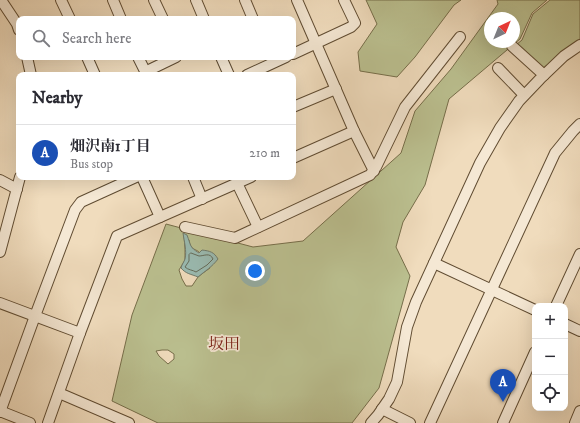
<!DOCTYPE html>
<meta charset="utf-8">
<style>
:root{--surface:#fff;--page:#f2f2f3;--text:#2b2b33;--muted:#7c7c81;--line:#e1e1e2;--accent:#7c3aed}
body{margin:0;font-family:"IM FELL DW Pica","Noto Serif JP",serif;background:var(--page);color:var(--text)}
.controls{position:absolute;right:12px;bottom:12px;display:grid;overflow:hidden;border-radius:8px;box-shadow:0 4px 16px #0002}
.controls button{width:36px;height:36px;display:grid;place-items:center;padding:0;border:0;border-bottom:1px solid var(--line);background:var(--surface);color:var(--text);font:20px sans-serif}
.compass{position:absolute;left:484px;top:12px;width:36px;height:36px;border-radius:50%;background:var(--surface);box-shadow:0 4px 16px #0002;rotate:43deg}
.you{position:absolute;left:255px;top:271px;width:14px;height:14px;margin:-10px;border:3px solid #fff;border-radius:50%;background:#1a73e8;box-shadow:0 0 0 6px #1a73e833}
.badge{display:grid;place-items:center;width:26px;height:26px;border-radius:50%;background:var(--accent);color:#fff;font-size:13px;font-weight:700}
.pin{position:absolute;translate:-50% -33px;filter:drop-shadow(0 1px 2px #0008)}
.pin::after{content:'';position:absolute;top:21px;width:14px;height:12px;background:inherit;clip-path:polygon(0 0,100% 0,50% 100%)}
.list{margin:0;padding:0;list-style:none}
h2{display:flex;justify-content:space-between;align-items:center;height:52px;margin:0;padding:0 16px;font-size:17px}
h2 small{font-size:13px;font-weight:400;color:var(--muted)}
.list li{display:grid;grid-template-columns:26px 1fr auto;gap:12px;align-items:center;box-sizing:border-box;height:56px;padding:0 16px;border-top:1px solid var(--line)}
.list b{display:block;font-size:15px;white-space:nowrap}
.list p{margin:0;font-size:13px;white-space:nowrap;color:var(--muted)}
.list em{font-size:13px;font-style:normal;color:var(--muted)}
.icon{flex:none;width:22px;height:22px;fill:none;stroke:currentColor;stroke-width:2;stroke-linecap:round;stroke-linejoin:round}
.map{position:relative;flex:none;width:580px;height:423px;overflow:hidden}
.search{position:absolute;background:var(--surface);box-shadow:0 4px 16px #0002;left:16px;top:16px;width:280px;height:44px;display:flex;align-items:center;gap:10px;box-sizing:border-box;padding:0 14px;border-radius:8px;color:var(--muted);font-size:15px}
.panel{position:absolute;background:var(--surface);box-shadow:0 4px 16px #0002;left:16px;top:72px;width:280px;height:108px;border-radius:8px}
.map>svg:first-child{display:block}
.green{fill:#bbc090;stroke:#766e4a;fill-rule:evenodd}
.water{fill:#9abbb2;stroke:#707b6c}
.lines{fill:none;stroke-linecap:round;stroke-linejoin:round}
.shore{stroke:#656c5b;stroke-width:1}
.minor-casing{stroke:#604c32;stroke-width:12}
.minor{stroke:#f5e8d4;stroke-width:10}
.labels{text-anchor:middle;stroke-width:3.5;stroke-linejoin:round;paint-order:stroke}
.neighbourhood-label{font-size:16px;fill:#7a1f14;stroke:#f5e8d4}
</style>
<div class="map">
<svg width="580" height="423" viewBox="0 0 580 423">
<rect width="100%" height="100%" fill="#f0dcbd"/>
<filter id="stains"><feTurbulence type="fractalNoise" baseFrequency=".005" numOctaves="4"/><feColorMatrix values="0 0 0 0 .2 0 0 0 0 .09 0 0 0 0 .02 0 0 0 .5 -.17"/></filter>
<radialGradient id="worn" r=".72"><stop offset=".6" stop-color="#630" stop-opacity="0"/><stop offset="1" stop-color="#630" stop-opacity=".3"/></radialGradient>
<g class="green">
<path d="M366,0H461L454,5L415,57L397,77L360,71L358,52L377,24Z"/>
<path d="M497,0H547L532,13L520,39L449,99L425,185L403,222L396,247L410,276L379,388L352,423H158L112,401L132,315L166,224L253,247L303,241L401,153L415,111L451,69L498,4ZM490,18H514V42H490ZM184,235L189,240C191,252 195,247 201,254C204,259 207,264 210,268L203,273L198,277L192,286H186L182,279L179,270L185,260V249ZM162,350H168L174,354V359L168,364L159,356L156,351Z"/>
<path d="M550,0H580V39L542,69L516,45L522,40L533,14Z"/>
</g>
<path class="water" d="M183,233L187,235C191,245 189,247 199,253L202,250C210,251 214,252 218,259C212,267 205,271 198,277C191,274 186,274 181,268C182,264 184,262 185,259C187,251 184,241 183,233Z"/>
<g class="lines">
<path class="shore" d="M191,253L199,256C204,256 210,252 213,259L207,265L196,272C193,270 188,270 185,267L189,261V255Z"/>
<defs>
<g id="minor">
<path d="M1,0L17,24L19,30"/>
<path d="M61,0L70,19"/>
<path d="M113,0L121,19"/>
<path d="M154,0L163,19"/>
<path d="M196,0L204,19"/>
<path d="M245,0L253,19"/>
<path d="M297,0L354,131L374,171"/>
<path d="M512,46L544,75"/>
<path d="M293,54L351,27L355,23L344,0"/>
<path d="M27,57L31,75"/>
<path d="M87,57L95,75"/>
<path d="M138,57L147,75"/>
<path d="M221,57L229,75"/>
<path d="M498,68L524,95"/>
<path d="M145,72L176,57"/>
<path d="M247,75L286,57"/>
<path d="M293,107L336,89"/>
<path d="M293,158L354,131"/>
<path d="M142,177L160,217"/>
<path d="M193,177L202,199"/>
<path d="M0,180L17,189"/>
<path d="M237,183L258,227"/>
<path d="M185,227L235,238L370,175L376,167L405,107L460,37"/>
<path d="M0,252L20,177"/>
<path d="M434,263L535,310"/>
<path d="M0,303L80,333"/>
<path d="M556,306L580,254"/>
<path d="M565,324L580,331"/>
<path d="M59,393L129,423"/>
<path d="M382,409L410,423"/>
<path d="M0,411L30,423"/>
<path d="M0,412L35,316L75,210L81,202L136,177"/>
<path d="M48,423L80,333L117,236L251,177"/>
<path d="M371,423L378,415L389,399L397,382L407,327L416,302L480,163L500,128L519,101L540,79L564,56L580,45"/>
<path d="M430,423L555,153L573,131L580,124"/>
<path d="M503,423L535,352"/>
<path d="M575,423L580,411"/>
</g>
</defs>
<use href="#minor" class="minor-casing"/>
<use href="#minor" class="minor"/>
</g>
<g class="labels">
<g class="neighbourhood-label">
<text x="224" y="349">坂田</text>
</g>
</g>
<rect width="100%" height="100%" filter="url(#stains)"/>
<rect width="100%" height="100%" fill="url(#worn)"/>
</svg>
<div class="controls">
<button>+</button>
<button>−</button>
<button><svg class="icon" aria-label="locate" viewBox="0 0 24 24"><circle cx="12" cy="12" r="6"/><path d="M12 2v4M12 18v4M2 12h4M18 12h4"/></svg></button>
</div>
<svg class="compass" viewBox="-18 -18 36 36"><path d="M0-13l5 13h-10z" fill="#e53935"/><path d="M0 13l5-13h-10z" fill="#7c7c81"/></svg>
<div class="you"></div>
<div class="pin badge" style="left:503px;top:402px;background:#1a4fb4">A</div>
<div class="search"><svg class="icon" aria-label="search" viewBox="0 0 24 24"><circle cx="10" cy="10" r="6"/><path d="M15 15l6 6"/></svg>Search here</div>
<section class="panel">
<h2>Nearby<small></small></h2>
<ul class="list">
<li><span class="badge" style="background:#1a4fb4">A</span><div><b>畑沢南1丁目</b><p>Bus stop</p></div><em>210 m</em></li>
</ul>
</section>
</div>
